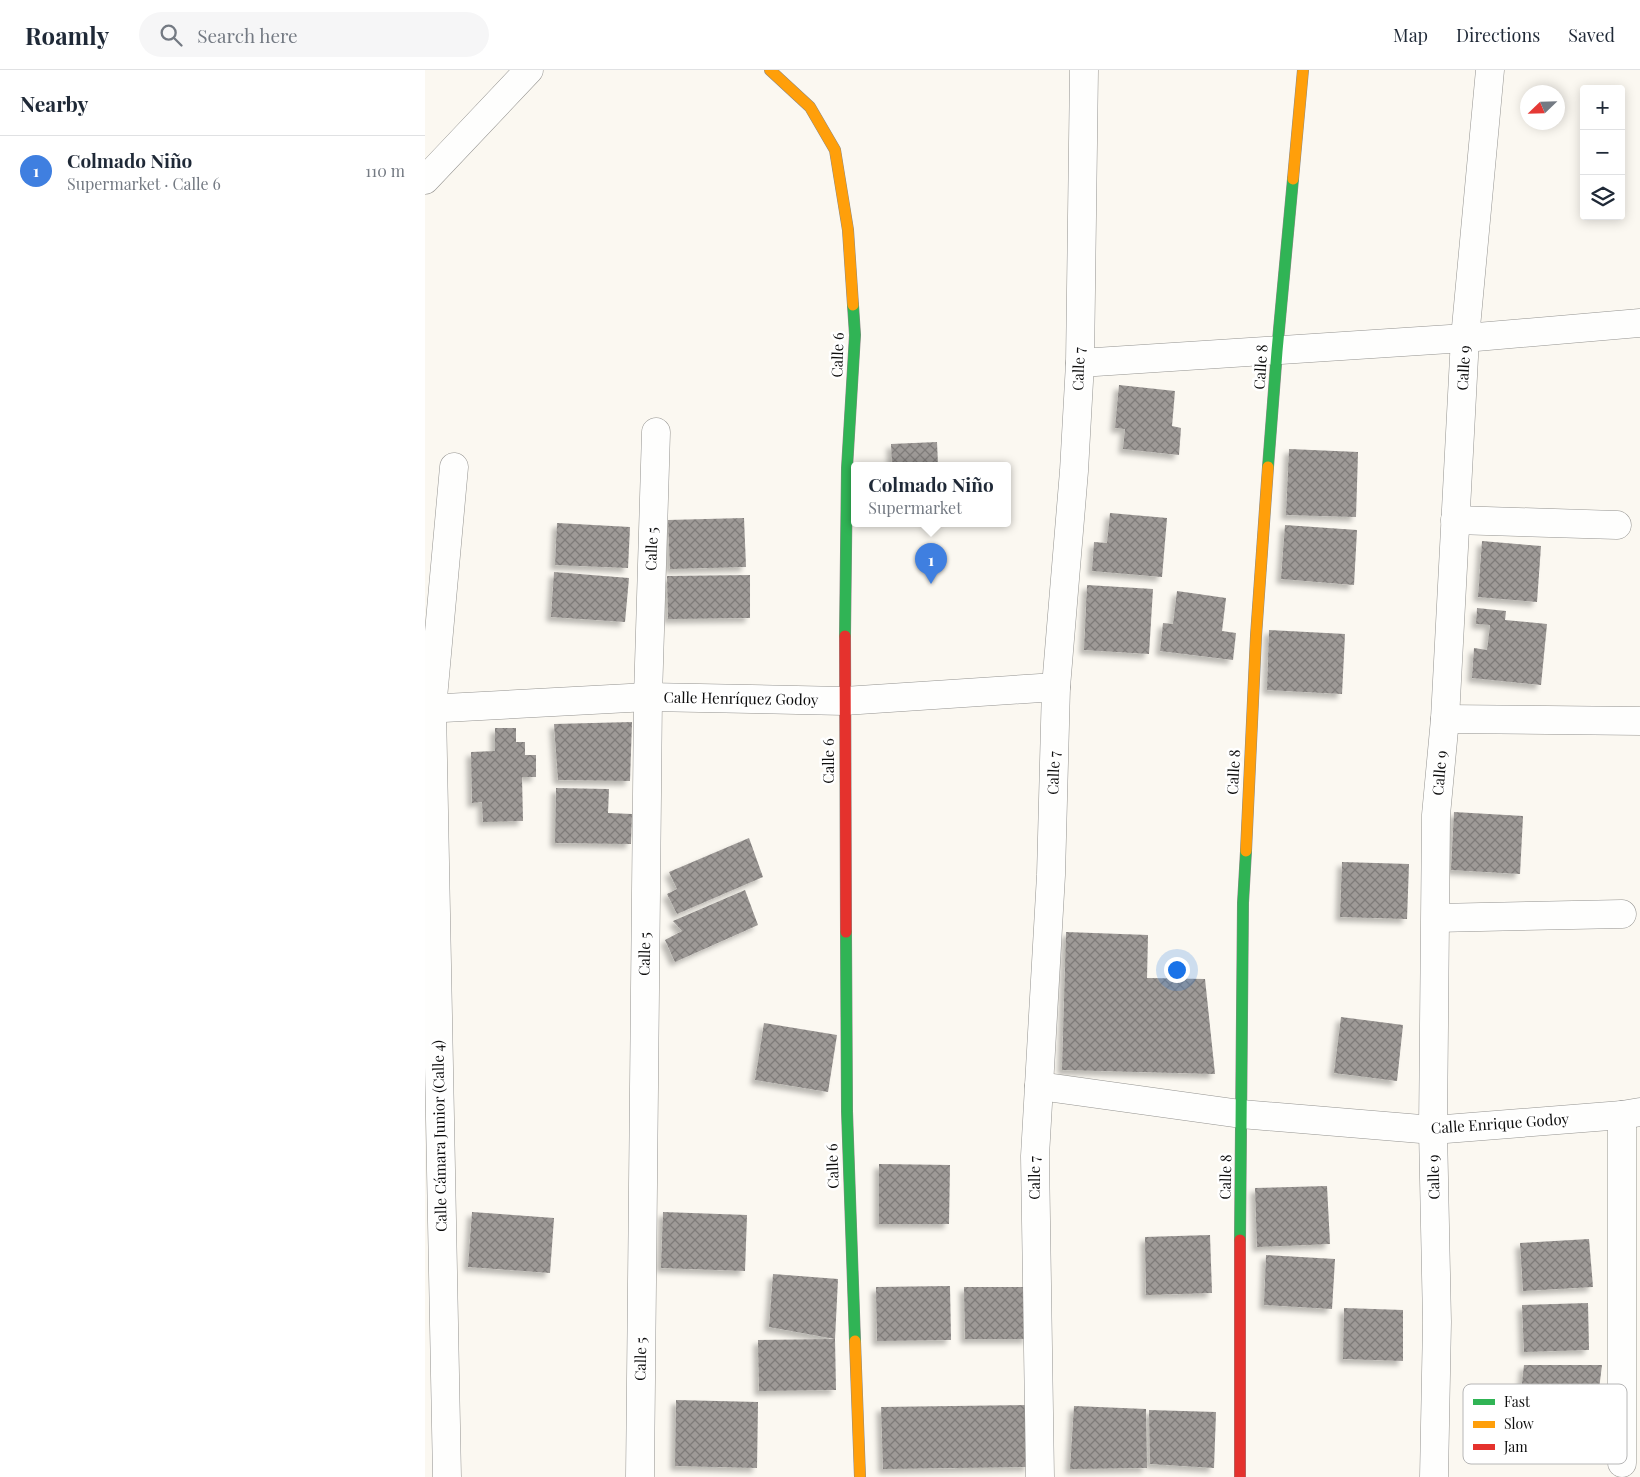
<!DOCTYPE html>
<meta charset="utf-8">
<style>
:root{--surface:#fff;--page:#f6f6f7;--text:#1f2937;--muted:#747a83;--line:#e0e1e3;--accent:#7c3aed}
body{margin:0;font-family:"Playfair Display",serif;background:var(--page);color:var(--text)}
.controls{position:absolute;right:15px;top:15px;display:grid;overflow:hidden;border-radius:5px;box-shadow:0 2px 12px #0003}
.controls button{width:45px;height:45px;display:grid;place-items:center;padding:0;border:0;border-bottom:1px solid var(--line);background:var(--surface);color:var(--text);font:25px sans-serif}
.compass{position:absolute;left:1095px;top:15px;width:45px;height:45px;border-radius:50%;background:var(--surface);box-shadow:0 2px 12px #0003;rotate:247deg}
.you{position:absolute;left:751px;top:899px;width:18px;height:18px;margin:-12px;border:4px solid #fff;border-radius:50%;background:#1a73e8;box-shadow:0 0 0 8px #1a73e833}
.badge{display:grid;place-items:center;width:32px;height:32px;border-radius:50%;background:var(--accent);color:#fff;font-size:16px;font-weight:700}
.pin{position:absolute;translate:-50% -41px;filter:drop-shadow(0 1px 2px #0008)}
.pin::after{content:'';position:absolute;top:26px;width:18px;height:15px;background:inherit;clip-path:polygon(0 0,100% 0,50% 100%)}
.popup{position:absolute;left:426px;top:392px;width:160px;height:65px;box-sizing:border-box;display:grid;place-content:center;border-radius:5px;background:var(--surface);filter:drop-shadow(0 1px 4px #0005);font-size:16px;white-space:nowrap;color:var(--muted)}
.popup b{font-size:19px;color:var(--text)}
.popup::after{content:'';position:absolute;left:50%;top:100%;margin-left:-10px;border:10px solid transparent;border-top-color:var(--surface)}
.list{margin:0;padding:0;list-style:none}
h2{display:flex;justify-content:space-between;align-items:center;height:65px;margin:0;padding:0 20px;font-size:21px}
h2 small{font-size:16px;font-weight:400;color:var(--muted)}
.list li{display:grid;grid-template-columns:32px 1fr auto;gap:15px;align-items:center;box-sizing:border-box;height:70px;padding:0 20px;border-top:1px solid var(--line)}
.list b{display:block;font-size:19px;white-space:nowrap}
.list p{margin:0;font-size:16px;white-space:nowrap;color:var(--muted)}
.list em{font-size:16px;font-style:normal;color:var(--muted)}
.icon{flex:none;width:28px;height:28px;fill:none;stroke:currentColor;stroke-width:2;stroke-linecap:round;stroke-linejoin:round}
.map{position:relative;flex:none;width:1215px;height:1407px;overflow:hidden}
header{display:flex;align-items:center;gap:30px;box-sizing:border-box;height:70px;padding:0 25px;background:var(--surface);border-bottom:1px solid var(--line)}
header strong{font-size:24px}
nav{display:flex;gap:28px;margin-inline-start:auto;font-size:18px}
.search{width:350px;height:45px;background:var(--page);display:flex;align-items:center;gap:12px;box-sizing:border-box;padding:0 18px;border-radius:28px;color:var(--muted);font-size:19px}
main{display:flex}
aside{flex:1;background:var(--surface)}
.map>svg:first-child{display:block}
.building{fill:url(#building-cross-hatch);filter:url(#shadow)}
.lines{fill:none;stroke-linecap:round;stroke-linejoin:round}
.street-casing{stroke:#949390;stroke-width:29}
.fast-casing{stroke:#8b8986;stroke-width:12}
.slow-casing{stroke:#8b8986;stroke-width:12}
.jam-casing{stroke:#8b8986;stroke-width:12}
.street{stroke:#fefefd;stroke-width:28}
.fast{stroke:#30b455;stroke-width:11}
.slow{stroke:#ff9f0a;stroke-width:11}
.jam{stroke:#e5322d;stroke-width:11}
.labels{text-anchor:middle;stroke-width:5;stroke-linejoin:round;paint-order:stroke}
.street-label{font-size:15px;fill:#0d0d0d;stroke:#fff}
.key{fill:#fff;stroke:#b6b6b6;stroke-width:1}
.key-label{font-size:14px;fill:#0d0d0d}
</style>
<header>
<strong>Roamly</strong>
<div class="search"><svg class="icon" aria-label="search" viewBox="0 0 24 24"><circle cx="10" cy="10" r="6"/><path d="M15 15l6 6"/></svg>Search here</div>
<nav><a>Map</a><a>Directions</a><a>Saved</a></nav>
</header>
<main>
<aside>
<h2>Nearby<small></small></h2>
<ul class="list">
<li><span class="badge" style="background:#3f7fe0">1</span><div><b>Colmado Niño</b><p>Supermarket · Calle 6</p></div><em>110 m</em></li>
</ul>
</aside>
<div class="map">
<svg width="1215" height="1407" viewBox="0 0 1215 1407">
<defs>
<pattern id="building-cross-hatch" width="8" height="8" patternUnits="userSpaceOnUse" patternTransform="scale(1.25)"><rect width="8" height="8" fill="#9e9a97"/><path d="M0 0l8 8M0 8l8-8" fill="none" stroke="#7f7c7a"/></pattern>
<filter id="shadow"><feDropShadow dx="-4.5" dy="4.5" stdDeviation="2.5" flood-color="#0004"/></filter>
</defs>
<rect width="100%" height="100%" fill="#fbf8f1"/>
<g class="building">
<path d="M694,315L750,321L747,356L756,358L754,385L698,379L700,359L690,358Z"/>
<path d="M512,372L513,395H467L466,374Z"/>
<path d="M864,379L933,382L931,447L861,445Z"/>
<path d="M685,443L742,448L737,507L667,501L669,472L682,473Z"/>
<path d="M319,448L321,497L245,499L243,450Z"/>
<path d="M132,453L205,457L203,498L130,495Z"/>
<path d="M860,455L932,460L929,515L856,509Z"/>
<path d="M1057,471L1116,476L1112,532L1053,527Z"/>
<path d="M129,502L204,508L200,552L126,547Z"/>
<path d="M325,505V548L243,549L242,506Z"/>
<path d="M662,515L728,519L724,584L659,580Z"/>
<path d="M752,521L801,528L797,561L811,563L808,590L735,581L738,553L748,554Z"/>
<path d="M1052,538L1081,541L1080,550L1122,554L1116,615L1047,608L1049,578L1062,580L1065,555L1051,554Z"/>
<path d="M844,560L920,564L917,624L842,620Z"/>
<path d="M207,652L205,711L133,710L129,654Z"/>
<path d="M70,658H91V672H100V685H111V707H97L98,751L58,752L57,732L47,733L46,682L70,681Z"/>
<path d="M131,718L184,719L183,743L207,744L206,774L130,773Z"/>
<path d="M1029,742L1098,746L1095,804L1026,800Z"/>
<path d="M324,768L338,807L252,844L242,824L252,819L244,802Z"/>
<path d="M917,792L984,794L982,849L915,847Z"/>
<path d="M320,820L333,855L250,892L240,870L257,861L248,851Z"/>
<path d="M641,862L723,865L722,908L780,909L790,1004L637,1000Z"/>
<path d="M916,947L978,955L972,1011L909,1003Z"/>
<path d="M339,953L412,965L403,1022L330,1010Z"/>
<path d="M454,1094L525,1095L524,1154H454Z"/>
<path d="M902,1116L905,1174L832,1177L830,1118Z"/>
<path d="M47,1142L129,1148L125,1203L43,1197Z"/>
<path d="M238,1142L322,1145L320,1201L236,1198Z"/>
<path d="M785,1165L787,1223L721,1225L720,1167Z"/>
<path d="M1164,1169L1168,1217L1098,1221L1095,1173Z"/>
<path d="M841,1185L910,1189L907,1239L839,1235Z"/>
<path d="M348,1204L413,1209L410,1269L344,1257Z"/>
<path d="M525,1216L526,1270L452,1271L451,1217Z"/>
<path d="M539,1217H602L603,1269H540Z"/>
<path d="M1163,1233L1164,1280L1099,1282L1097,1235Z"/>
<path d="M919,1238L978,1240V1291L918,1289Z"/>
<path d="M410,1269L411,1320L334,1321L333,1270Z"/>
<path d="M1099,1295H1177L1169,1360L1091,1366Z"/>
<path d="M251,1330L333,1332L332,1398L250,1396Z"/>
<path d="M603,1335L604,1397L458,1399L456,1337Z"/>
<path d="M649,1336L721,1339L722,1398L645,1399Z"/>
<path d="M724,1340L791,1342L789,1398L725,1394Z"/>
</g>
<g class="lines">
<defs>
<g id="street">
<path d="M0,110L104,0"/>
<path d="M655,293L1040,268L1215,253"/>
<path d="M1030,450L1192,455"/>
<path d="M0,639L223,627L419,631L631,617"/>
<path d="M1020,649L1215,651"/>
<path d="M1011,848L1197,844"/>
<path d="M614,1016L816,1044L1008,1060L1197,1045L1215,1042"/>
<path d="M1197,1393V1045"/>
<path d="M22,1407L7,639L29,397"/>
<path d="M215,1407L223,627L231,362"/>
<path d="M615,1407L610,1086L626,805L631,617L649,401L655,293L659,0"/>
<path d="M1009,1407L1012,1252L1008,1060L1011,745L1020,649L1040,268L1065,0"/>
</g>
<g id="fast">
<path d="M843,397L852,281L868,109"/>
<path d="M420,566L422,398L430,265L428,235"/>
<path d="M421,862L422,1041L430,1271"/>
<path d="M815,1170L818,833L821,781"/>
</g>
<g id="slow">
<path d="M345,0L385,37L410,80L423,160L428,235"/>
<path d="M868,109L878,0"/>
<path d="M821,781L831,566L843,397"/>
<path d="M430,1271L435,1407"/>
</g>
<g id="jam">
<path d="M420,566L421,862"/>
<path d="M815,1170V1407"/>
</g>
</defs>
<use href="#street" class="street-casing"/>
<use href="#fast" class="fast-casing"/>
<use href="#slow" class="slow-casing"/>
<use href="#jam" class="jam-casing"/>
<use href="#street" class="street"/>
<use href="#fast" class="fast"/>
<use href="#slow" class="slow"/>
<use href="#jam" class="jam"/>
</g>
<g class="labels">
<g class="street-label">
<text transform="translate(413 285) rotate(-88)" y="5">Calle 6</text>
<text transform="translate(836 297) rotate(-86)" y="5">Calle 8</text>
<text transform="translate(1039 298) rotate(-87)" y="5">Calle 9</text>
<text transform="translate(654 299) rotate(-88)" y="5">Calle 7</text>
<text transform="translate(227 479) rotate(-88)" y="5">Calle 5</text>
<text transform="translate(316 629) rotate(1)" y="5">Calle Henríquez Godoy</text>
<text transform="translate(404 691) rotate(-90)" y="5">Calle 6</text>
<text transform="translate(809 702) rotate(-87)" y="5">Calle 8</text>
<text transform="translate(629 703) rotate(-88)" y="5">Calle 7</text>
<text transform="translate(1015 703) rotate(-85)" y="5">Calle 9</text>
<text transform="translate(220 884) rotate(-89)" y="5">Calle 5</text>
<text transform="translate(1075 1054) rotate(-4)" y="5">Calle Enrique Godoy</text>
<text transform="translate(15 1066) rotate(-91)" y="5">Calle Cámara Junior (Calle 4)</text>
<text transform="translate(408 1096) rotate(-92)" y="5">Calle 6</text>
<text transform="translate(801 1107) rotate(-89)" y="5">Calle 8</text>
<text transform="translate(1009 1107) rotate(-91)" y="5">Calle 9</text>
<text transform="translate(610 1108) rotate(-90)" y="5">Calle 7</text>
<text transform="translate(216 1289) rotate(-89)" y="5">Calle 5</text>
</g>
</g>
<rect x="1038" y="1314" width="164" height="80" rx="8" class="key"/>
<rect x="1048" y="1329" width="22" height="6" fill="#30b455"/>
<rect x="1048" y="1351" width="22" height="7" fill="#ff9f0a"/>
<rect x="1048" y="1374" width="22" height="6" fill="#e5322d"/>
<g class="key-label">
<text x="1079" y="1337">Fast</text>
<text x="1079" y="1359">Slow</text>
<text x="1079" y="1382">Jam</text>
</g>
</svg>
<div class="controls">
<button>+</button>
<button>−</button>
<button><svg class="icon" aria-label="layers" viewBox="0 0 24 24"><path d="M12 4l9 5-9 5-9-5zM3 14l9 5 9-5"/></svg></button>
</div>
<svg class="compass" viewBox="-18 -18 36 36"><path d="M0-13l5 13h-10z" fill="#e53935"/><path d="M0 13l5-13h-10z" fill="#747a83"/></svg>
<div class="you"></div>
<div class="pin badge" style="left:506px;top:514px;background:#3f7fe0">1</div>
<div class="popup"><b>Colmado Niño</b>Supermarket</div>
</div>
</main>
